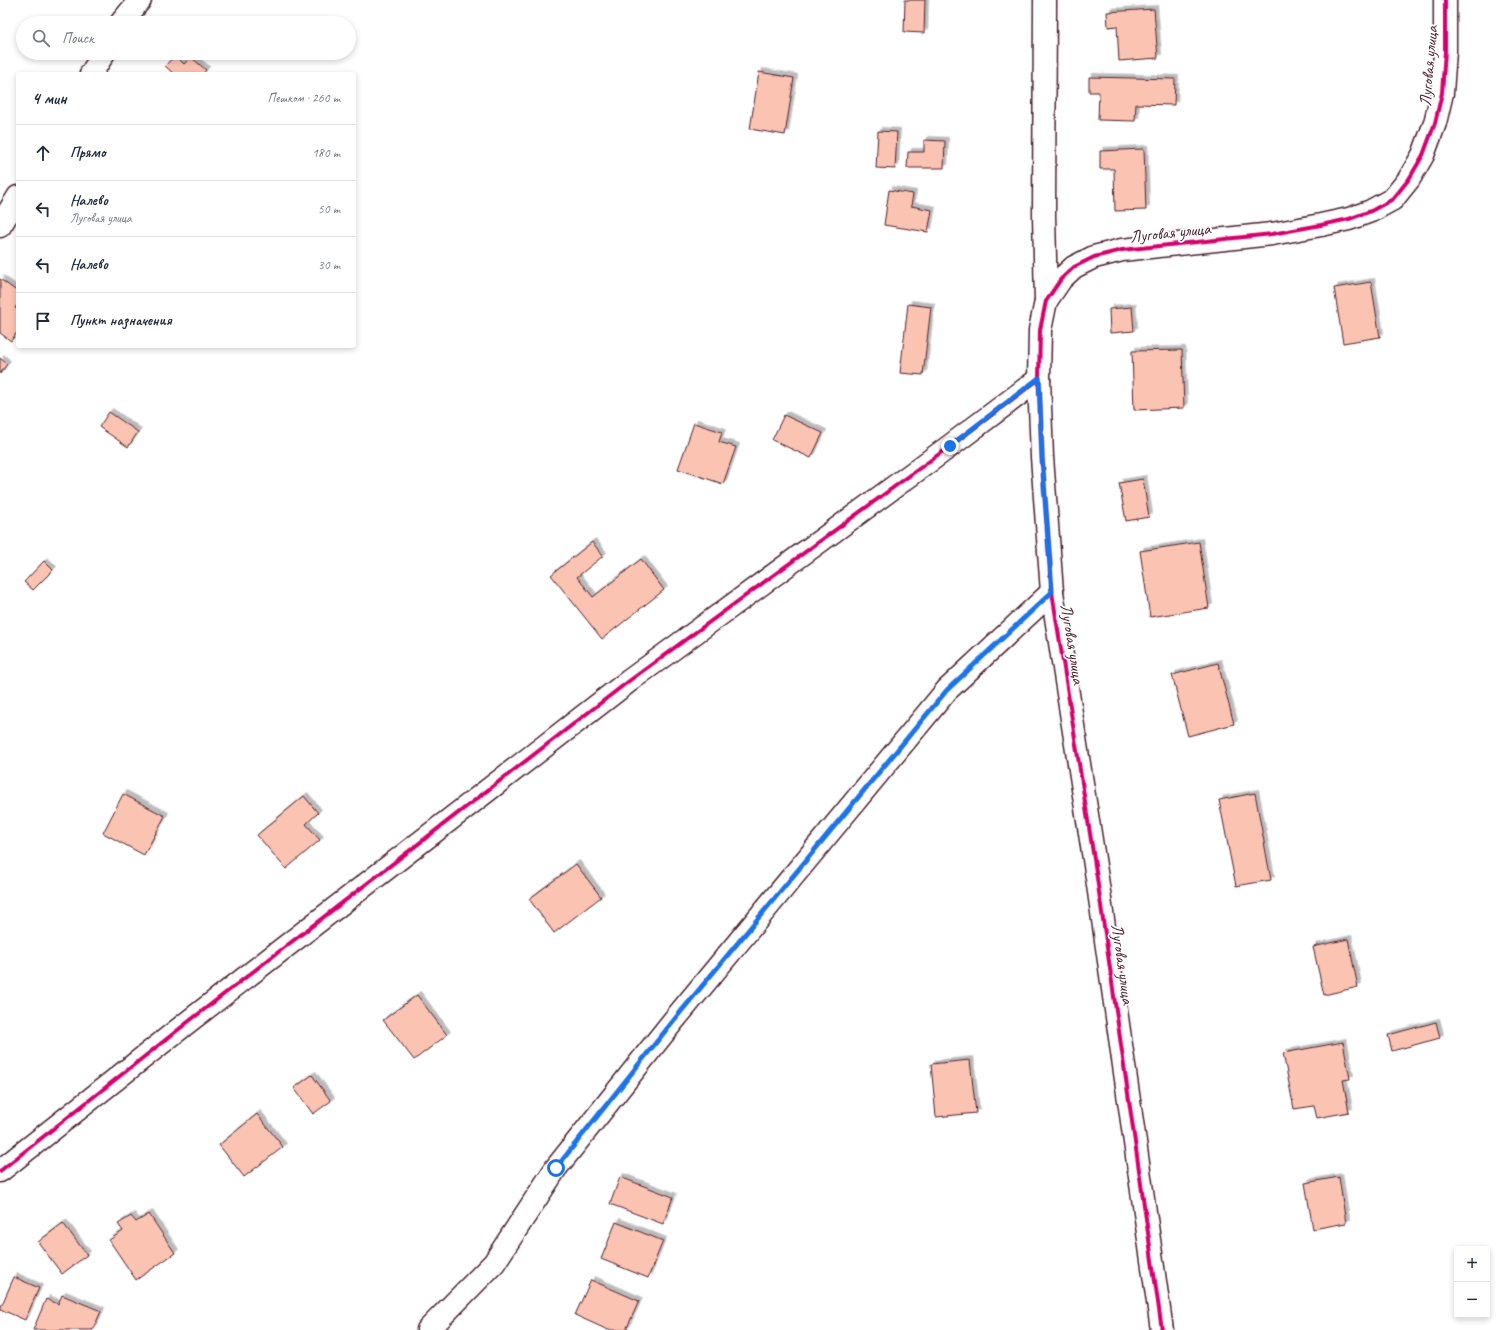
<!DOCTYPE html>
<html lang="ru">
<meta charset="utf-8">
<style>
:root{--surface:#fff;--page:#f2f2f3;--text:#1f2937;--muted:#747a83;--line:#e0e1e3}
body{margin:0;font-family:Caveat,sans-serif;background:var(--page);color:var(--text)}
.controls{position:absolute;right:12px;bottom:12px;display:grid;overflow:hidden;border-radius:4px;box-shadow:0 2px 6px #0003}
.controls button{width:36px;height:36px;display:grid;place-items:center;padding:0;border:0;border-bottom:1px solid var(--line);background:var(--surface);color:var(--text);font:20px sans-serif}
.stop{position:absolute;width:12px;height:12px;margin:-9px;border:3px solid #1a73e8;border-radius:50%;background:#fff}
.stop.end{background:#1a73e8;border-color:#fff;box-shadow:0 1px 4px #0008}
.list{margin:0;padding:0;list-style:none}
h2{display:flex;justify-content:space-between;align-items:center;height:52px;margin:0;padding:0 16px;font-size:17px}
h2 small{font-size:13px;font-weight:400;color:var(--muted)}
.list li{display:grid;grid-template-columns:26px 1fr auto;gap:12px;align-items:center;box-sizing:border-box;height:56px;padding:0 16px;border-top:1px solid var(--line)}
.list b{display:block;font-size:15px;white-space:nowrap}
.list p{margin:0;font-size:13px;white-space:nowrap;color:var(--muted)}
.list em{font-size:13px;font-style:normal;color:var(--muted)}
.icon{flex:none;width:22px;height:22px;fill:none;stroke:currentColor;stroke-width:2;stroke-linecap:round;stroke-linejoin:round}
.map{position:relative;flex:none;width:1502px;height:1330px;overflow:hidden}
.search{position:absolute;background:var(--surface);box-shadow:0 2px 6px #0003;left:16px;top:16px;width:340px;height:44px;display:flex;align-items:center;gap:10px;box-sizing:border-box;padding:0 14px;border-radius:22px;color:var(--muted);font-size:15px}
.panel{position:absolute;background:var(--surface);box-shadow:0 2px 6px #0003;left:16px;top:72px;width:340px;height:276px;border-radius:4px}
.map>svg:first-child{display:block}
.building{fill:#fbc3b1;stroke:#4a1f2b;filter:url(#shadow)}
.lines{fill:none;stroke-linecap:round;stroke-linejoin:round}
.minor-casing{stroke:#4a1f2b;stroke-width:25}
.minor{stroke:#fff;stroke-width:22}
.cycleway-casing{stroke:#fff;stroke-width:6}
.cycleway{stroke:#d6006c;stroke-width:4}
.route{stroke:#1a73e8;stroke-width:5}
.labels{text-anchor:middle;stroke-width:3.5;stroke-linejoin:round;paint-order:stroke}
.street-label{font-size:17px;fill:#4a1f2b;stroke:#fff}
</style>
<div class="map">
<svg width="1502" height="1330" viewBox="0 0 1502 1330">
<defs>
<filter id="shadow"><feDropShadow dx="3.5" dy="-3.5" stdDeviation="0" flood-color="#0004"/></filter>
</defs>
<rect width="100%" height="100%" fill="#fff"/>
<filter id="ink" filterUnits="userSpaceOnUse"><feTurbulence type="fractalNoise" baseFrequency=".025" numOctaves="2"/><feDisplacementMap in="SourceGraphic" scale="8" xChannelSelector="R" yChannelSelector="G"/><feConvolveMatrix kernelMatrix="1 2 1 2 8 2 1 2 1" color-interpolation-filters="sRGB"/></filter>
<g filter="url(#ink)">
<g class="building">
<path d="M905,0H925L924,33L904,32Z"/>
<path d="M1154,9L1158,58L1119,61L1117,26L1108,27L1107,12Z"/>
<path d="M175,55L184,64L191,57L206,70L203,74H174L165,66Z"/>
<path d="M759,72L794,78L785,135L750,129Z"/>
<path d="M1089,77L1175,79L1174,105L1136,104L1135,121L1098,120L1099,92H1089Z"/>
<path d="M878,131L897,132L895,169L876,168Z"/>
<path d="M924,140L945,141L944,168H907L908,152H924Z"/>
<path d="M1144,149L1146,210L1115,211L1114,169H1100V151Z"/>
<path d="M889,190L913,194L911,206L932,210L928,232L884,225Z"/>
<path d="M0,279L18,292V304L15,308L18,310V331L11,341L0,333Z"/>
<path d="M1371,282L1380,337L1343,343L1334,288Z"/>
<path d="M908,304L931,307L923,375L900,373Z"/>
<path d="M1132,307L1134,331L1110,333L1109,309Z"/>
<path d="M1182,350L1184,408L1134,410L1132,351Z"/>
<path d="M0,358L7,364L0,374Z"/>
<path d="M109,412L138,432L128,447L99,427Z"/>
<path d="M784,415L823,433L811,458L772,440Z"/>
<path d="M694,423L722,432L719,442L736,447L723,484L678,469Z"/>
<path d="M1143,479L1149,517L1126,521L1119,483Z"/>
<path d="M592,542L603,556L577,577L593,597L641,559L664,590L602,639L551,575Z"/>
<path d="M1199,542L1209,608L1150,617L1140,551Z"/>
<path d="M44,561L53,570L33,590L24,582Z"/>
<path d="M1218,663L1234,724L1188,736L1172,675Z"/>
<path d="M1255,793L1271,880L1236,886L1219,800Z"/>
<path d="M123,794L165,816L144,855L103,833Z"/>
<path d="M304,796L318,813L306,824L320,840L286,869L257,835Z"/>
<path d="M576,864L601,897L554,933L529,899Z"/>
<path d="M1348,939L1358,987L1324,995L1313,947Z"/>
<path d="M417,995L447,1035L414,1060L383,1020Z"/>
<path d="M1436,1022L1440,1038L1392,1051L1388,1035Z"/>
<path d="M1343,1042L1350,1079L1343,1080L1349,1112L1317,1118L1314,1106L1294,1109L1283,1053Z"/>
<path d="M970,1060L976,1113L936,1117L931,1064Z"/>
<path d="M312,1075L331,1101L313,1114L294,1088Z"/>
<path d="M257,1114L283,1147L244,1177L219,1145Z"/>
<path d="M620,1177L673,1197L663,1224L610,1204Z"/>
<path d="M1339,1177L1346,1223L1313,1229L1305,1183Z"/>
<path d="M149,1214L175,1253L136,1280L109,1240L123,1231L118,1224L131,1216L136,1222Z"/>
<path d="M616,1222L663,1241L648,1278L601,1259Z"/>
<path d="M63,1223L87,1255L62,1274L38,1242Z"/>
<path d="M14,1277L39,1288L25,1320L0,1309Z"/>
<path d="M591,1280L639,1301L626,1330H608L575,1315Z"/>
<path d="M62,1295L101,1311L93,1330H33L46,1299L58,1304Z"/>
</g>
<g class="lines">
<defs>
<g id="minor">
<path d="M1045,0L1044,215L1046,301"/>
<path d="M121,23L140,0"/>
<path d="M91,74L104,53"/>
<path d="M0,226L18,197"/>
<path d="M0,1171L188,1022L629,681L950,446L1039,379"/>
<path d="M428,1330L494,1263L556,1168L674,1020L947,690L1052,592"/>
<path d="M1162,1330L1097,878L1052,592L1042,457L1039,379L1040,330L1046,301L1061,279L1074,267L1094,257L1122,250L1272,234L1321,225L1349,219L1371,211L1393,199L1409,179L1423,155L1435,123L1442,93L1445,51V0"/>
</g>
</defs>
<use href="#minor" class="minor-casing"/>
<use href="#minor" class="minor"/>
<defs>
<g id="cycleway">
<path d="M0,1171L188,1022L629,681L950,446L1039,379"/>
<path d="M1162,1330L1097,878L1052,592L1042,457L1039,379L1040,330L1046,301L1061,279L1074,267L1094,257L1122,250L1272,234L1321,225L1349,219L1371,211L1393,199L1409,179L1423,155L1435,123L1442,93L1445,51V0"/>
</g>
</defs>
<use href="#cycleway" class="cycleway-casing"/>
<use href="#cycleway" class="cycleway"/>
</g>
</g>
<g class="lines" filter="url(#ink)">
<path class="route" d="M556,1168L674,1020L947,690L1052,592L1042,457L1039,378L950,446"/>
</g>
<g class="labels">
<g class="street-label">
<text transform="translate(1428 66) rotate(-85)" y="6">Луговая улица</text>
<text transform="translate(1170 232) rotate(-6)" y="6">Луговая улица</text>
<text transform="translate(1073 644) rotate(81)" y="6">Луговая улица</text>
<text transform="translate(1123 964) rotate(82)" y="6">Луговая улица</text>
</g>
</g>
</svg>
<div class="controls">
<button>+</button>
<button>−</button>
</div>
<div class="stop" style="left:556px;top:1168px"></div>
<div class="stop end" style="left:950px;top:446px"></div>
<div class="search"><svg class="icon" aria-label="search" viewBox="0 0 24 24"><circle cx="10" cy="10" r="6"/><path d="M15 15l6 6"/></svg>Поиск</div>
<section class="panel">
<h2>4 мин<small>Пешком · 260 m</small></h2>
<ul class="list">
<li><svg class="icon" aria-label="ahead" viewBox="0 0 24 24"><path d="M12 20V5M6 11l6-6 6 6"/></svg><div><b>Прямо</b></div><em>180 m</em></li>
<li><svg class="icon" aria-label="left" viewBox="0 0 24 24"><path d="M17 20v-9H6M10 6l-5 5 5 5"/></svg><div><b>Налево</b><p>Луговая улица</p></div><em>50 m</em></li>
<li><svg class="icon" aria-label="left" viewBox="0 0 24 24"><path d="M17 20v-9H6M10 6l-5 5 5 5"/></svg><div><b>Налево</b></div><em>30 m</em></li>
<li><svg class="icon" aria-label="arrive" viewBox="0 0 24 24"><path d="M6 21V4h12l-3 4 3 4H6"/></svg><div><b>Пункт назначения</b></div></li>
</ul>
</section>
</div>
